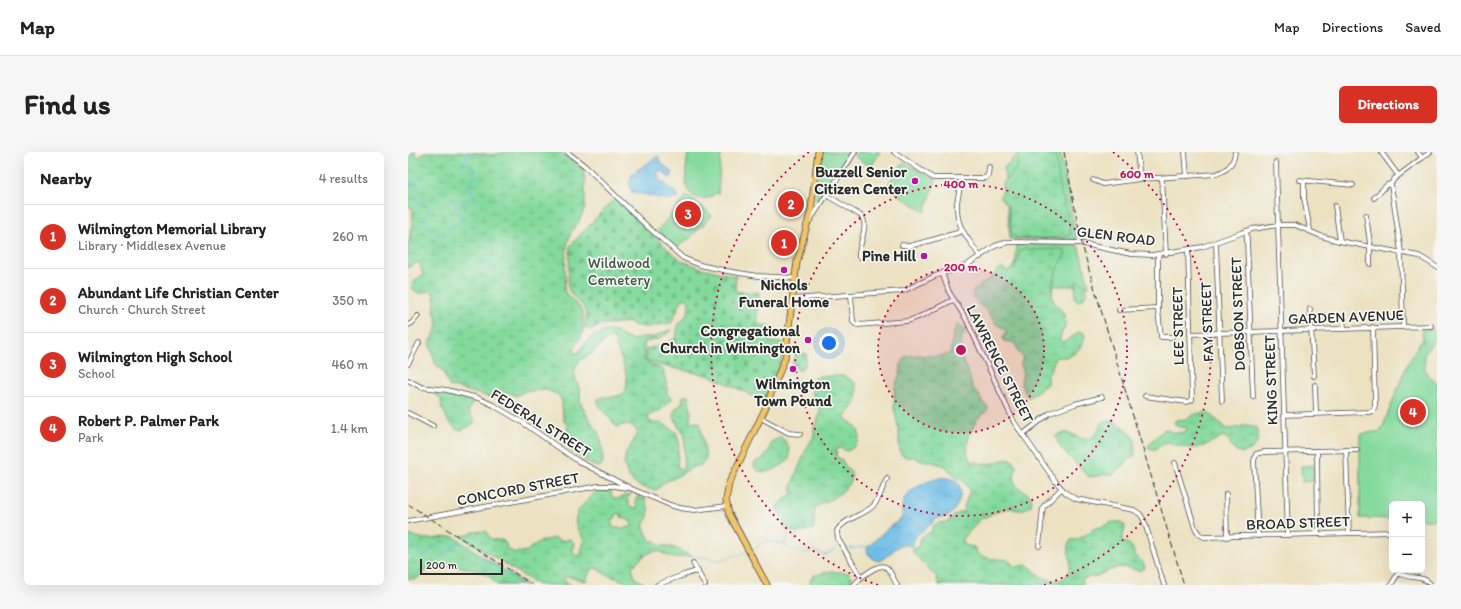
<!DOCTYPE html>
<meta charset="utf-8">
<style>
:root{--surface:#fff;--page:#f6f6f6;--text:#222;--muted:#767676;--line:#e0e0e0;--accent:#d93025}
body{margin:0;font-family:Itim,sans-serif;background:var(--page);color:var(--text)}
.controls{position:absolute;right:12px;bottom:12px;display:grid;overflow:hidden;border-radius:6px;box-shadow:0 4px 16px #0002}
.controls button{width:36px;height:36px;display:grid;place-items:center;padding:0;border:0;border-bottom:1px solid var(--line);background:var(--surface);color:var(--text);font:20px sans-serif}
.scale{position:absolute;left:12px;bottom:10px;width:83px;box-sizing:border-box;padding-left:4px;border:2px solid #2b2b2b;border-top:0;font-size:11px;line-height:14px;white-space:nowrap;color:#2b2b2b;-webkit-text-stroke:3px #f6f6f2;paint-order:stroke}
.you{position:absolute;left:421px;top:191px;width:14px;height:14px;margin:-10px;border:3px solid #fff;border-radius:50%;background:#1a73e8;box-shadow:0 0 0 6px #1a73e833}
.badge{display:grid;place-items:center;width:26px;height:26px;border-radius:50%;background:var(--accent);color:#fff;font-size:13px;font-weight:700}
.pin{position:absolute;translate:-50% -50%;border:2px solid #fff;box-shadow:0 1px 4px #0006}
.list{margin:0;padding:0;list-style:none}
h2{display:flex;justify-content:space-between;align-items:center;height:52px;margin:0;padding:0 16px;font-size:17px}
h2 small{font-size:13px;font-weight:400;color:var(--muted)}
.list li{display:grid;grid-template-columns:26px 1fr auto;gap:12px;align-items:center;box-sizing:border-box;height:64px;padding:0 16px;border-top:1px solid var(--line)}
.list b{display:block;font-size:15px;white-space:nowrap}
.list p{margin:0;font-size:13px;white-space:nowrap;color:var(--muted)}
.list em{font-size:13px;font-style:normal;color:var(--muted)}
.map{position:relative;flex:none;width:1029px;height:433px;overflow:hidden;border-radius:6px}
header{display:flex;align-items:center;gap:24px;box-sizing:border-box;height:56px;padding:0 20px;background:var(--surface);border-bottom:1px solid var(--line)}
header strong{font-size:19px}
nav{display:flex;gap:22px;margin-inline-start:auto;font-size:14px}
.intro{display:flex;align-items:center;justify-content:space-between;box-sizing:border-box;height:96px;padding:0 24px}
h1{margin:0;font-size:28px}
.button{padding:10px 18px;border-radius:6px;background:var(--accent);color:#fff;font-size:14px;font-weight:700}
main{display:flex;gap:24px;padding:0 24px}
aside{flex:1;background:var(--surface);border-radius:6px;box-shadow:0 4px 16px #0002}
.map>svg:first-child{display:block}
.green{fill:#84da9d;stroke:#588264}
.wetland{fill:url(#wetland-marsh);stroke:#588264;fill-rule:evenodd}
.cemetery{fill:url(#cemetery-stones);stroke:#588264}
.water{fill:url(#water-ripples);stroke:#4a7488}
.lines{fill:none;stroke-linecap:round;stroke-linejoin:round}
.stream{stroke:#6abce6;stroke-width:1}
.minor-casing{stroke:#484642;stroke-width:5.5}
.major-casing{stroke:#484642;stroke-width:7}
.minor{stroke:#fff;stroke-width:4}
.major{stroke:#f0c469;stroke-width:5.5}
.rail{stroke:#2b2b2b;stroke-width:1;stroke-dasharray:6 3;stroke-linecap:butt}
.ring{fill:none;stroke:#c2185b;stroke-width:2;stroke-dasharray:2 4}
.poi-dot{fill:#b5179e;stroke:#f6f6f2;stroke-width:1.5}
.labels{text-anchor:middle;stroke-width:3.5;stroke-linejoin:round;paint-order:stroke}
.poi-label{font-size:15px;font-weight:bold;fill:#2b2b2b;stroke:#f6f6f2;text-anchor:end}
.street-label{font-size:15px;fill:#2b2b2b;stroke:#f6f6f2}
.park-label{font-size:15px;fill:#415748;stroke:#f6f6f2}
.centre{fill:#c2185b;stroke:#f6f6f2;stroke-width:2}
.ring-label{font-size:12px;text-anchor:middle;font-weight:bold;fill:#c2185b;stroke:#f6f6f2;stroke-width:3.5;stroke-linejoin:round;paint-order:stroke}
</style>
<header>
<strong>Map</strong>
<nav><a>Map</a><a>Directions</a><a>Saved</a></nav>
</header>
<div class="intro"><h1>Find us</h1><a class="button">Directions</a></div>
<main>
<aside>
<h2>Nearby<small>4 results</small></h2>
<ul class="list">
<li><span class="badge">1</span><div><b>Wilmington Memorial Library</b><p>Library · Middlesex Avenue</p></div><em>260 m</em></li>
<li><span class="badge">2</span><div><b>Abundant Life Christian Center</b><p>Church · Church Street</p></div><em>350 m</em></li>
<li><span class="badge">3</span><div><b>Wilmington High School</b><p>School</p></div><em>460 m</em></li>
<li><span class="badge">4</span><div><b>Robert P. Palmer Park</b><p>Park</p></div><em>1.4 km</em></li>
</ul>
</aside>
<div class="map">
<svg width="1029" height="433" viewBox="0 0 1029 433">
<defs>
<pattern id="wetland-marsh" width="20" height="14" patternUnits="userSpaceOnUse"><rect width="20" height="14" fill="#84da9d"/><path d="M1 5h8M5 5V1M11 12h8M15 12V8" fill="none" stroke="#72bb87"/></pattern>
<pattern id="cemetery-stones" width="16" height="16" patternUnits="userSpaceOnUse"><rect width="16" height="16" fill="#84da9d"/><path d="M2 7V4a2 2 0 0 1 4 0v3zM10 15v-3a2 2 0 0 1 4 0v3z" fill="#72bb87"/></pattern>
<pattern id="water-ripples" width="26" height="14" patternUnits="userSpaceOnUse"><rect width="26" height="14" fill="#6abce6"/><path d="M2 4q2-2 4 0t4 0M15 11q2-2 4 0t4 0" fill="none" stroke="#5799bb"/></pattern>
</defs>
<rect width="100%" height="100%" fill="#f6f6f2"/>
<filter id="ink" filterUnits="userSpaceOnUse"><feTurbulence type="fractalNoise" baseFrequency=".025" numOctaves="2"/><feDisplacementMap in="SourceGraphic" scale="8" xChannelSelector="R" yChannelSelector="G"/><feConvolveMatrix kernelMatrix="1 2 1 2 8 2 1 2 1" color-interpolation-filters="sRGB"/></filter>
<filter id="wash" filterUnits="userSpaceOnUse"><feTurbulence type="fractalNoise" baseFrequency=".012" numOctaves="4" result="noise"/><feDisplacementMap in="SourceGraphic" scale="16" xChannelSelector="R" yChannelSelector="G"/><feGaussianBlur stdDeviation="0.9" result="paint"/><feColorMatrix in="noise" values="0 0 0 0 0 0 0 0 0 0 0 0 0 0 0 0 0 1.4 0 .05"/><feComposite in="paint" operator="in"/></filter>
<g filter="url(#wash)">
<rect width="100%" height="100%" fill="#ece2c2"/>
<g class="green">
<path d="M280,0H313L310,42L307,41C302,46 296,48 289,46C272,40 279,14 280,0Z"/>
<path d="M414,0H444L415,44L412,48L408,47Z"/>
<path d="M449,0H472L463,15L446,4Z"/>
<path d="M611,0H652L669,88L602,87L596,16Z"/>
<path d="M496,10L524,26L528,27L517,60L478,35Z"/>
<path d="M279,44L303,62V65L281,87L273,92L269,96L250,78Z"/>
<path d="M609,92L670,93L681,134H636L606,123Z"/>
<path d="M1014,177H1025L1028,187L1017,200L1016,206L1017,218L1021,225L1029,231V368H1014V352H984V367L952,366V282L973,279L999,213L1012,190H1015Z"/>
<path d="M906,313V329L894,330L893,314Z"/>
</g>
<g class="wetland">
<path d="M0,0H7L10,5L13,4L16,0H62L83,3L99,0H151L174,16L177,27V56L170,71L163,80L159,93L157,115L158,125L156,139L173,157L175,161V181L167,194L166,199L168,201H171L174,195L184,184L199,179H208L216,185L224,188L237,185H246L261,178H264L251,187L237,190C235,196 236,202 237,209L255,218L259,234V242L264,247L253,258L239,264L243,271H254L268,280L271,290L269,314L270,316L273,317L275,316C277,304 276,294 277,282L271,276L265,262L269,255L274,252L275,244H280L283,259L282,269L292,271L298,306L294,313L285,315L266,326L257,330L250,337L245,338L233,335L225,330L221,326L216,312L218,300C221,297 228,285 230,281C224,271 218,271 209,275L192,255L189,247C197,243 207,247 214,242C226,234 213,207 209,197C208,194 208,191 207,188L203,186L196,190L184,202L172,208L168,214L166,222L172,239V250L181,267L190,280L193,288L195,310L193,314L189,315L182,312L161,297L159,285L160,274L155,266L154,254V250L151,243L136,237L125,239H118L108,244L100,240L89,245H82L41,234L36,221L27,211L22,193V189L27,181L30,172L26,158L27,150L25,140L22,138L13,142L7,139L3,134L5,131L15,122L12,113L9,110L0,116V96L5,62V57L0,54Z"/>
<path d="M614,0H648V5L651,27L652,40L656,49L662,74V83L656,86H609L605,83L603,80L601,56L592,45L595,38L594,33C597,26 605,23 609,15C611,10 609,5 614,0Z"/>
<path d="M617,96L623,98L655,97L657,101C656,108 650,113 648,120C646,128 643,140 645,147C648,155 657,159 658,168C658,176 652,181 652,188L654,190L658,189L671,180L676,181L677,184C675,193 668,204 657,205C653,205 651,204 647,206L644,215L640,223L639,232L620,246L613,233L615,219L613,212L615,205L611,201L607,191L596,189L595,186L598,180L597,177L588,172L578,158L571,153L564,144L566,138L583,126L590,118L594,116L599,119C609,116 610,108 612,99Z"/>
<path d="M670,129L678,134L679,139L675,147L670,149L667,146L668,131Z"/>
<path d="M549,172H551L558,177L554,185L552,197L555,209L561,223L564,235L570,241L574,250L580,255C579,261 576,261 572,264C563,275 553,298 564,310C570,309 572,312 577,312C587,313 595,304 605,309L608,314L606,328C607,331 609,334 611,336C618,342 626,341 623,353L615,358H609L602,356L592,358L571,368L568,372L555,387L556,393L566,395L571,404L579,406L600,408L607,415L619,413C625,416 628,422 634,425C651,433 664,427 662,407C661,400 658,394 663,388C674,388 677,382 685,377C688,375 692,376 695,374C702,371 709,367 716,372L717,376L714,388V389C729,395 722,396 729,405C733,409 736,410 737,416C728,422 724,415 716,415C706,415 699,420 691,423C686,425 680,425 675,427L674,429L676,433H531L528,424L505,401V397L511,394L513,385L523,380L525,374L531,371L539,370L548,362L555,360C556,354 560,344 562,338L555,329L547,324L537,314L521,309L511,308L507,305H498L493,302L491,295V279L486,256V249L487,236L493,217V213L497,205C511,200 530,208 542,201L545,182Z"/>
<path d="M411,224H435L440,226L447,231L449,239L448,250L437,264V267C439,270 442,269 445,272C456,282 451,294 439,299L432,296H429L428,304L434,308L439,317L442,319L444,323C442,335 430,344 419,349C416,351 411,353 408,356C404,362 409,370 405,377L389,381L377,376L375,366L369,357L370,353C376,349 378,345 384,342V333L389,320L398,298L406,284V275L410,268L412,258L404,240V232L406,227Z"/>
<path d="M30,239L51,244L65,249L60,259L67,270L64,273L53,278H49L40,269L37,261L34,257L33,247L27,242L28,240Z"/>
<path d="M799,260L818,276L823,277L839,273L849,276C853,289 848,297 834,301L825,297L821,288L815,284C809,287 804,290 798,293C785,299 772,295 760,290L745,298H743L740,295L744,289L757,277L768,281L777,280L779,276L778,275H772L768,274L766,270L768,268L779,267L787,262Z"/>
<path d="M700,268C710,270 725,279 727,290C727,294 727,299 727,303L705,322L681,325L653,296L650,291L648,284C655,278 667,282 674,287C690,286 688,280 694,270Z"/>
<path d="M373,285C379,289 383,299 381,307C374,315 354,327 346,315C346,308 349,310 354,307C359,303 363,295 363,290Z"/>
<path d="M189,338L203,339L204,345L210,347L224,341L219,347L222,355L226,357L230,355L227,350L229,345L237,347L241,358L240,365L235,373L242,389H248L253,394C262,392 276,401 285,404L266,406L250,399H246L237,403L224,415L227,426L234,430L236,433H222L216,429L197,422L188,416L182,418L178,429H177L157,424L156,425L157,429L163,433H130L53,384L59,383L65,380L78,379C83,389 84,388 95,388L98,392L99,397L107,401L119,399C128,390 134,388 147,386L152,389L163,387L166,392L164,398L169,405H171C173,399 177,392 175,387C174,382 170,380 169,376C164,364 172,355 181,347C185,345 185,341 189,338ZM210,361H212L214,366L221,368L225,374C220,376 210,377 204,375V371Z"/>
<path d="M0,383C7,384 12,386 19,387C29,387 37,384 46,385L118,433H89C86,430 84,426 81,424C67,416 32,409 18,418C14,420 12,424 9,427H0Z"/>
<path d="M422,419L441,421L444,424L443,430L441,433H403L402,429L405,424Z"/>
</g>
<g class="cemetery">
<path d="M207,46L260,97L274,109L293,116L328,124L327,139L351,141L349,164L350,173L362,174L361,190L376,191L375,205L356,249L303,224L251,213L238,208V197L252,194L268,186L270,174L280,161L281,150L278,146L274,148L263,171L238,175L230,174L219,170L204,172H194L184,178L177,176C177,171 179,164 178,160C174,150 163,145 160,136L162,94Z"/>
<path d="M390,200L399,202L397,213L391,219L384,210Z"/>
</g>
<g class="water">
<path d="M250,4L253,11L262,18L265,23L261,26L256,20L252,19L249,21L252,27L270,43L271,46L269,47L260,48L235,42H229L225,41L222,37V28L225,21Z"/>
<path d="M532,326C559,324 556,345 544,361C540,366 534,365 530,366C526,367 524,372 521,374C510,384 508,379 504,395C502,394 500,393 498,393C489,391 481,405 471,409L467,408L460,402L459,396L480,376L494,366C495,361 493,358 494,353C497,338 519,329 532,326Z"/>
</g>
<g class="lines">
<g class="stream">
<path d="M0,31H8L11,36L8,43V48L21,56L17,67C20,75 27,82 36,82L53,68L52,64L47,52L49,48L54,47L60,49L67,45L66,40L62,39C58,33 64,29 67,24L68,19L64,14L57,12L58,0"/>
<path d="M0,389L4,392L18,404L27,393L31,394L34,399L38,401L42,399L44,394L52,390L116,433"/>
<path d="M376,392L379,387L380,378"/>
<path d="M344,397L359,389L376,392L378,395L387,399L396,401L405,399L418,403L429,396"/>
<path d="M441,397L460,394"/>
<path d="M285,404L311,408L336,401"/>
</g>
</g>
</g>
<g filter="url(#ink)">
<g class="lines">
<defs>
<g id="minor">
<path d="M159,0L177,14L240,75L275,106L292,113L319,119L350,124L387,126"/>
<path d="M486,0L525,26H577L580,23L581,15"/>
<path d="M729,0L732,27"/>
<path d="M777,0L779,24"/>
<path d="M973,0L990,23"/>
<path d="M1010,0L1014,6"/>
<path d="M868,10L880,383"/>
<path d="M553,26C553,35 550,43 549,51C548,78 560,84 572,105"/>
<path d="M754,26L758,102"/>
<path d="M685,28L695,32L732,27L808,22C819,19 826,11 827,0"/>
<path d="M891,28L945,33"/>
<path d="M896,29V46L902,78"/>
<path d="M418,43L452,63C463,72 450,91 451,105"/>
<path d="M966,46L979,33L983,32"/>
<path d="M927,54L932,89"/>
<path d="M958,63L962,91V112"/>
<path d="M401,70L447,0"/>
<path d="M838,79L839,88L845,245"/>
<path d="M808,91L814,249"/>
<path d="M494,93L502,94L549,81L554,79"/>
<path d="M750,103V158L753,185H764"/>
<path d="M534,121L541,140L558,167L606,270L648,330L658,341L668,347L726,358L732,362L736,368L756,433"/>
<path d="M443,143L445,169L447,172L450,173L500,169L513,164L545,148"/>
<path d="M384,147L495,139L527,124L559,113L587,94L600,90L671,91L723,102L744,103L794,95L844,77L870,73H887L913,84L931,89L1011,104L1029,115"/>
<path d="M902,157L906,224"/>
<path d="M711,158L750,156"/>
<path d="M935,166L936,176"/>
<path d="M0,173L4,171L10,164"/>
<path d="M995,174L993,100L983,32L986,27L1022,0"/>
<path d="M782,182L1023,174"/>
<path d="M0,212L11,191"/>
<path d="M0,228L13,235L39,238L70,246L85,253L114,270L170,309L224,337L262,353L272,356L286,358L319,354"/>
<path d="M907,233L908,261"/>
<path d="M737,244L779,250L784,248L780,98"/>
<path d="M0,261L25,274"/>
<path d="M876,263L960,260L965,259L967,253L965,175"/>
<path d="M353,266L381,281L392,282"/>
<path d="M614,283L642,261L667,252L694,245"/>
<path d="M938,298L941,381"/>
<path d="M909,299L910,382"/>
<path d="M767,311L787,376L791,382L796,385L984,380"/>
<path d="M818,342L819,385"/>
<path d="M0,369L190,334H206L219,336"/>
<path d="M850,384L846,309L848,302L856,300L949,298"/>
<path d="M631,394L635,355L653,337"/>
<path d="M285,411L297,433"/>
<path d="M990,421C1001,428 1016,422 1023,433"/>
<path d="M453,425L430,387L429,379C434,368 455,363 464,355C473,347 473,336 479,327"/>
<path d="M249,433C253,431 286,419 290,419"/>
<path d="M446,433C451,427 471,409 479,416C483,420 486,428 489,433"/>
<path d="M983,433L992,418"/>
</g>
<path id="major" d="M359,433L321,362L318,348L321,331L357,257L377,206L389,110L403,58L410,0"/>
</defs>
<use href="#minor" class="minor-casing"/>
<use href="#major" class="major-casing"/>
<use href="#minor" class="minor"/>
<use href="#major" class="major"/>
<g class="rail">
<path d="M656,0L673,88L681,118L776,433"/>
<path d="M0,352L125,433"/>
</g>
</g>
</g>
<circle cx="553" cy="198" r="83" fill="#c2185b" fill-opacity=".12"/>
<g class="ring">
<circle cx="553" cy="198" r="83"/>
<circle cx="553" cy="198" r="166"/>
<path d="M470 433A249 249 0 0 1 401 0M705 0A249 249 0 0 1 636 433"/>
</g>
<g class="poi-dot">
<circle cx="507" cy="29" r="4"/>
<circle cx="516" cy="104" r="4"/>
<circle cx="376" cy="118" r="4"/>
<circle cx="400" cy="188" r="4"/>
<circle cx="385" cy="217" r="4"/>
</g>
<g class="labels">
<g class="poi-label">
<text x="499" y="25">Buzzell Senior<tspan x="499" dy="17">Citizen Center</tspan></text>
<text x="508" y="109">Pine Hill</text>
<text x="376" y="138" text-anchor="middle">Nichols<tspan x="376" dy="17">Funeral Home</tspan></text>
<text x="392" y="184">Congregational<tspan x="392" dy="17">Church in Wilmington</tspan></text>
<text x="385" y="237" text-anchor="middle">Wilmington<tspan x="385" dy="17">Town Pound</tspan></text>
</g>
<g class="street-label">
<text transform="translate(708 84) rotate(7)" y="5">GLEN ROAD</text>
<text transform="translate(830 162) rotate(-92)" y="5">DOBSON STREET</text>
<text transform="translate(938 165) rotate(-2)" y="5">GARDEN AVENUE</text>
<text transform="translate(799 170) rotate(-92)" y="5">FAY STREET</text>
<text transform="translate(770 174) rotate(-91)" y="5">LEE STREET</text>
<text transform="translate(592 212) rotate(63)" y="5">LAWRENCE STREET</text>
<text transform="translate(863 228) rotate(-92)" y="5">KING STREET</text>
<text transform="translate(133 271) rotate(32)" y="5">FEDERAL STREET</text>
<text transform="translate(110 337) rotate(-11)" y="5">CONCORD STREET</text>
<text transform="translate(890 371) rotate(-2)" y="5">BROAD STREET</text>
</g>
<g class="park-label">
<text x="211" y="116">Wildwood<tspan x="211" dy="17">Cemetery</tspan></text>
</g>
</g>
<circle cx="553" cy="198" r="6" class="centre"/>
<g class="ring-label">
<text x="729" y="26">600 m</text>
<text x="553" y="36">400 m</text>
<text x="553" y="119">200 m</text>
</g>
</svg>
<div class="controls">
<button>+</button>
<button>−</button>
</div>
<div class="scale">200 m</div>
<div class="you"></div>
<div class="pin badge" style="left:376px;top:91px">1</div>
<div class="pin badge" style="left:383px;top:52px">2</div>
<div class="pin badge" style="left:280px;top:62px">3</div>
<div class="pin badge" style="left:1005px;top:260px">4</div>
</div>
</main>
